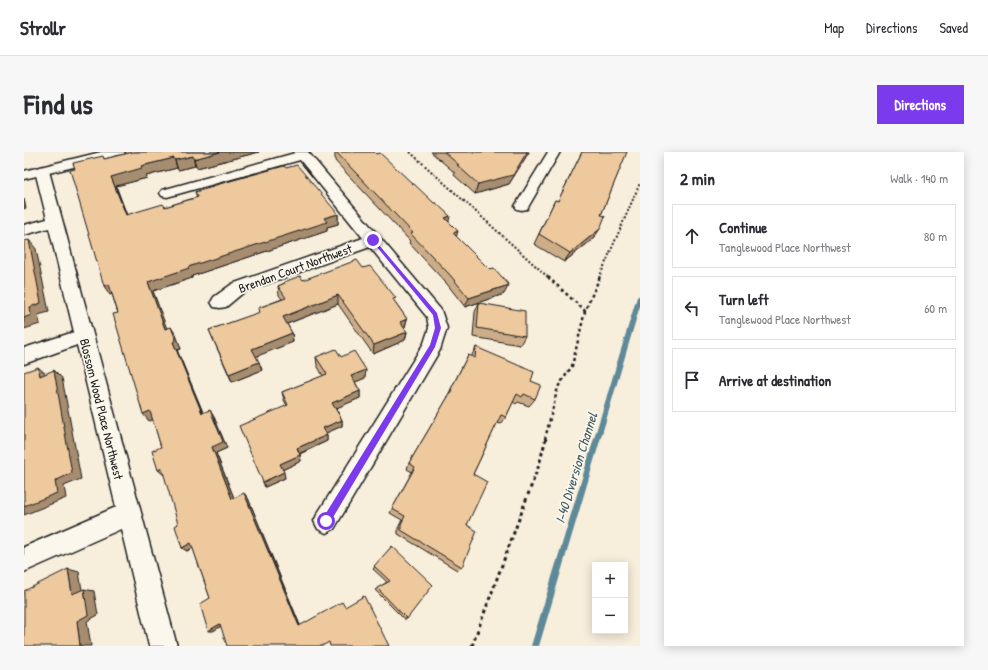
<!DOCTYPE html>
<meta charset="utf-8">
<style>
:root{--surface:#fff;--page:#f7f7f7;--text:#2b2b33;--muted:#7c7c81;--line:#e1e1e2;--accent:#7c3aed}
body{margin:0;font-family:"Patrick Hand",sans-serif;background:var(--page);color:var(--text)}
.controls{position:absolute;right:12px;bottom:12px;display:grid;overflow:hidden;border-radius:0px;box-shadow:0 2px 10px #0003}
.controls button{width:36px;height:36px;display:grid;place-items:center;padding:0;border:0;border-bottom:1px solid var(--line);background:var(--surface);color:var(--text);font:20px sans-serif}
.stop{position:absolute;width:12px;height:12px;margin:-9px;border:3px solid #7c3aed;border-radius:50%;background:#fff}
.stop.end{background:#7c3aed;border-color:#fff;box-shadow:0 1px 4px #0008}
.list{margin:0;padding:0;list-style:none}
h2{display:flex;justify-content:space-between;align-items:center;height:52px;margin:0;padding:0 16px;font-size:17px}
h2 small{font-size:13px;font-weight:400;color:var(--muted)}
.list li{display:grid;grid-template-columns:26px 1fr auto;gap:12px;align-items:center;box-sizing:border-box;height:64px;margin:0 8px 8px;padding:0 8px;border:1px solid var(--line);border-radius:0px}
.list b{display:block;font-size:15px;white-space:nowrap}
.list p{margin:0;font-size:13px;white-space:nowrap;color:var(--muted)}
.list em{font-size:13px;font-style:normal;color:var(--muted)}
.icon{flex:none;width:22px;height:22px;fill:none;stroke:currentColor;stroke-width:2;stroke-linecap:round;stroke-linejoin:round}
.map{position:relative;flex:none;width:616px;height:494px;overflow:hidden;border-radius:0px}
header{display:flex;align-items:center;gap:24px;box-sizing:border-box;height:56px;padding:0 20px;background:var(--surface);border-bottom:1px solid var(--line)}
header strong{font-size:19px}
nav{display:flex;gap:22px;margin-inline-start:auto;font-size:14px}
.intro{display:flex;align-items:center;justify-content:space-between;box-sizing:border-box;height:96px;padding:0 24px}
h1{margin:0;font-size:28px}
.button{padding:10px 18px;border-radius:0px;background:var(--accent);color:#fff;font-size:14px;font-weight:700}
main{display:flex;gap:24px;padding:0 24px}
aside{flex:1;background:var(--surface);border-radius:0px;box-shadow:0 2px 10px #0003}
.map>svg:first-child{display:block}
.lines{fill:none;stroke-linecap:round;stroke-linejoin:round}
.stream{fill:#5d8998;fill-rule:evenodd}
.minor-casing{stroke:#1c1c1c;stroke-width:3}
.tertiary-casing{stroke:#1c1c1c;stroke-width:3}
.path-far2{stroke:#1c1c1c;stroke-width:2;stroke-dasharray:2 2;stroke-linecap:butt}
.path-far1{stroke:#1c1c1c;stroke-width:2.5;stroke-dasharray:3 3;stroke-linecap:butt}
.path{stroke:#1c1c1c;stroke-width:3;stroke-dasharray:3.5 3.5;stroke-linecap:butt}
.minor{fill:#fbf7ec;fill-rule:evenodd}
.tertiary{fill:#fbf7ec;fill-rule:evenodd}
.wall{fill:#cdad88;stroke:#1c1c1c}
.shaded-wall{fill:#a78d6f;stroke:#1c1c1c}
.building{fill:#eec99e;stroke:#1c1c1c}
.route{fill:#7c3aed}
.labels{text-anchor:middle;stroke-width:3.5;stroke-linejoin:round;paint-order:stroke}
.street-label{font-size:13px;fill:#1c1c1c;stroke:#fbf7ec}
.water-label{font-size:14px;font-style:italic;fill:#425c64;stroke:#fbf7ec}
</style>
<header>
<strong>Strollr</strong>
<nav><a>Map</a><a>Directions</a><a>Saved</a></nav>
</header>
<div class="intro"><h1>Find us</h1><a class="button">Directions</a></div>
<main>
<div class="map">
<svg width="616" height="494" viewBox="0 0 616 494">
<rect width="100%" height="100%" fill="#f8eedc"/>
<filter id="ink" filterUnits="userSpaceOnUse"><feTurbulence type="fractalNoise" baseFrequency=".025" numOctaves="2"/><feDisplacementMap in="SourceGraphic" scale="8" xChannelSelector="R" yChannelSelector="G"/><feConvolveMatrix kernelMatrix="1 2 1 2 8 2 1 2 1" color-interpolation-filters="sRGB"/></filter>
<g filter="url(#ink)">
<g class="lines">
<path class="stream" d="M616,143V154L515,494H507L613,145Z"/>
<defs>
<g id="minor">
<path d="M270,0H284L417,158L423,176L416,198L310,377L302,381L294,377L290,369L294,361L400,191L405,176L403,165L346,95L220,140L202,155L196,156L190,155L187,150L190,145L208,132L339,86L276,8L143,45L138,44L136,41L138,38L271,1Z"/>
<path d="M524,0H536L503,57L498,58L493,57L491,54Z"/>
<path d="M18,15L23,16L25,19L153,494H125L97,377L0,420V395L92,355L53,193L0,212V196L50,180L25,76L0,83V73L23,67L11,19L13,16Z"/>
</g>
<path id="tertiary" d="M77,0H101L99,3L0,27V19Z"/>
</defs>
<use href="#minor" class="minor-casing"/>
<use href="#tertiary" class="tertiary-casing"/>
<g class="path-far2">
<path d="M386,0L525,126"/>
<path d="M575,126L616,31"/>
</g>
<g class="path-far1">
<path d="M524,125L561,159L576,125"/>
<path d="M521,287L534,235L548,214L561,159"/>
</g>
<path class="path" d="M448,494L515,313L522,286"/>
<use href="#minor" class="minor"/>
<use href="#tertiary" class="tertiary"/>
</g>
<g class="wall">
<path d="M109,0H235L173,16L171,14L154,18L153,16L122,24L123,26L92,34L103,63L141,55L173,45L171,40L262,16L314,62V72L303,75V79L168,124V126L129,139L142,176L152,183L157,197L153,198L179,260L190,265L203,296L192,301L210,346H224L276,473L305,490L197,474L189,479L186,446L169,396L163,399L158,396L154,372L137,295L129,267L125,269L94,161L88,142L86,143L51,17L80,7Z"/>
<path d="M311,0H350L425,70L432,84L480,142L441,155L423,132L385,91L386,89L311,9Z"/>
<path d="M407,0H505L485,32L451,42L430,23L431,21Z"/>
<path d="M558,0L601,4L577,63L569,87L540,110L510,92L531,48L534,49Z"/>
<path d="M339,116L371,150L383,167L381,175L380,176L383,180L381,188L349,202L314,152L263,172L268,181L269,190L232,204L238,218L208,230L185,178L235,161L234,156L258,147L255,143L254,134L261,131L260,130L279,128Z"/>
<path d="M455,151L501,184L496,193L449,185L451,160Z"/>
<path d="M452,195L507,229L511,247L505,254L494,250L492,252L489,250L482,265L477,272L473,271L449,322L438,415L433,418L374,382V376L378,368L366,361L388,320L383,317L385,311L424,245H423L444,203L448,205V203Z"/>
<path d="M292,205H317L341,226L331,230L336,239V246L312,256L318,268V274L302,281L303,283V289L276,302L277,309L258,318L261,326L241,335L239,330L263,254L260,248L258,240L299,224L293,213Z"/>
<path d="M368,394L383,467H380L351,438L363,430L349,417Z"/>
</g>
<g class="shaded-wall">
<path d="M196,0H235L173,16L170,7Z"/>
<path d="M503,0H505L485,32L451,42L454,32Z"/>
<path d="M169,4L171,14L154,18L151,8Z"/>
<path d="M150,6L153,16L122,24L123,26L92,34L106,73L102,63L87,25L117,14Z"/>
<path d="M0,47L2,56L0,57Z"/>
<path d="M314,62V72L303,75V79L168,124V126L129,139L146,185L141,177L124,130L164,115L300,66Z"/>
<path d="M426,64L424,74L421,66Z"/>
<path d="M576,77L569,87L540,110L546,101Z"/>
<path d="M434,79L431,89L429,81Z"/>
<path d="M5,88L12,97L25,160L14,163L16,172L0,177V166Z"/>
<path d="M85,132L91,141L86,143L80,134Z"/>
<path d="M485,133L480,142L441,155L445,146Z"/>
<path d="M314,143V152L260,173L259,165Z"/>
<path d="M383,167L381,175L374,179L376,170Z"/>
<path d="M147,175L152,183L157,197L153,198L182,268L178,261L149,190Z"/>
<path d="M383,180L381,188L349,202L350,193Z"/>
<path d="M268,181L269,190L231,205L228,197Z"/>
<path d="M235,210L238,218L208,230L205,222Z"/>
<path d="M14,215L23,223L16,224Z"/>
<path d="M30,218L38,226L57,327L40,334L42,346L0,363V354L31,329Z"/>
<path d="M342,218L341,226L327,232V224Z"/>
<path d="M336,239V246L308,258V251Z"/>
<path d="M186,258L190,265L203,296L192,301L212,351L208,347L188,295Z"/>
<path d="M126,259L132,266L125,269L119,262Z"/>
<path d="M318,268V274L300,282L299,276Z"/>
<path d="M303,283V289L274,302L273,296Z"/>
<path d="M276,303L277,309L258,318L256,312Z"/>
<path d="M138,316L140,323L134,318Z"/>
<path d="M260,320L261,326L241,335L239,330Z"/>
<path d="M220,341L224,346L276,474H275Z"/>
<path d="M167,391L173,394L163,399L158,396Z"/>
<path d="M44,417L55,420L59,444L48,442Z"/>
<path d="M60,437L70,439L74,463L63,469L67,494H56L53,469Z"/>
<path d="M196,472H201L189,479H184Z"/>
</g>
<g class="building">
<path d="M109,0H196L170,7L169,4L151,8L150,6L117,14L118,16L87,25L102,63L139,52L141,55L174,45L171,40L189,35L188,34L260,14L262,16L273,13L314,62L300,66L303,70L164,115L165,116L124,130L141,177L147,175L152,188L149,190L178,261L186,258L199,290L188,295L208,347L220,341L275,474L318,450L321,455L340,444L365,494H306L305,490L298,494H203L196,472L184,479L176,452L186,446L167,391L158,396L151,374L154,372L138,316L134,318L128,299L137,295L126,259L119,262L89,162L94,161L85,132L80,134L46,18L51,17L49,11L79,4L80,7Z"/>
<path d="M312,0H350L352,2L356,1L389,32H390L410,51H412L426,64L421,66L434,79L429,81L465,117L470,116L485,133L445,146L426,123L387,82L389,81Z"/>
<path d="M420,0H503L489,23L454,32L433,13H435Z"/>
<path d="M558,0H603L577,63L581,64L576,77L546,101L515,82L531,48L534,49Z"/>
<path d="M5,88L17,151L6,155L7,163L0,166V89Z"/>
<path d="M333,108L339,116L346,114L372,146L369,147L383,167L376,170L383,180L350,193L314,143L259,165L268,181L228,197L235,210L205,222L185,178L236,160L234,156L262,146L254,134L261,131L260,130L276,124L279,128Z"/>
<path d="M455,151L501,159V184L453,176Z"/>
<path d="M452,195L510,220L507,229L517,233L511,247L500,242L498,245L493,242L482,265L477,263L449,322L463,330L443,373L453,379L438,415L377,378V372L381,364L368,357L391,315L385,311L428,238L427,237L444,203L451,206Z"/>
<path d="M312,197L317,205L330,199L342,218L327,224L336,239L308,251L318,268L299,276L303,283L273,296L276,303L256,312L260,320L239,330L215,274L264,253L258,240L303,222L292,205Z"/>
<path d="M14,215L16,224L30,218L48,321L31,329L33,341L0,354V220Z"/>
<path d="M368,394L409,433L383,467L353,436L366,429L350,414Z"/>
<path d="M44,417L48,442L60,437L64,463L53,469L56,494H0V439Z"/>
</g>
</g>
<path class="route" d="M349,86L413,161L417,176L411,195L305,372L302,373L299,372V366L406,193L411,176L409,163L348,89V86Z"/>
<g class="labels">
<g class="street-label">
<text transform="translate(271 116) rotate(-20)" y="5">Brendan Court Northwest</text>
<text transform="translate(78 257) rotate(76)" y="5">Blossom Wood Place Northwest</text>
</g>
<g class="water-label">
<text transform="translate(552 316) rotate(-73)" y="5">I-40 Diversion Channel</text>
</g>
</g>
</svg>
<div class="controls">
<button>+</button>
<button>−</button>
</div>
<div class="stop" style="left:302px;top:369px"></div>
<div class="stop end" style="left:349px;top:88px"></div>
</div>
<aside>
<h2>2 min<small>Walk · 140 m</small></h2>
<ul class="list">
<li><svg class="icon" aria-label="ahead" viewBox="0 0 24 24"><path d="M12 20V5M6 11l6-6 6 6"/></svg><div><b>Continue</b><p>Tanglewood Place Northwest</p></div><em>80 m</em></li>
<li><svg class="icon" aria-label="left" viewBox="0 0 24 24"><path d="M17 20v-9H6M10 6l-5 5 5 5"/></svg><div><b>Turn left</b><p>Tanglewood Place Northwest</p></div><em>60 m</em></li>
<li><svg class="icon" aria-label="arrive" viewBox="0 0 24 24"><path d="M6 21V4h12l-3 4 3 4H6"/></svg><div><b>Arrive at destination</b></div></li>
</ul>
</aside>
</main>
